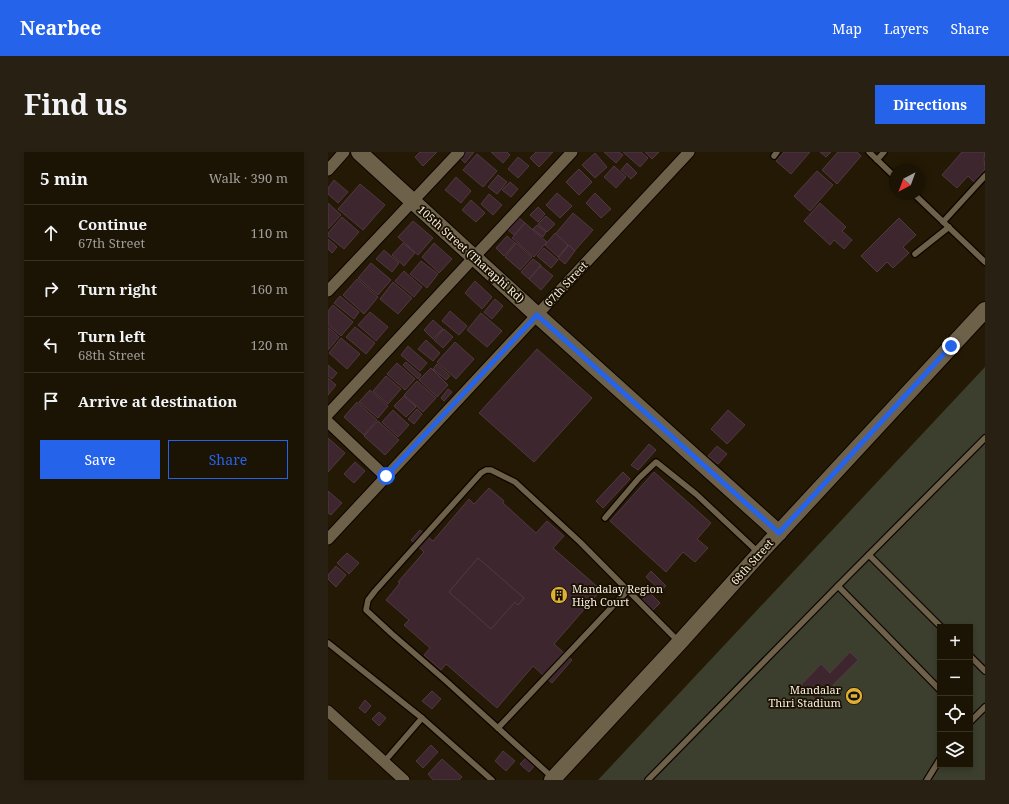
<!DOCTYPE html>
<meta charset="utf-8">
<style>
:root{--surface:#1b1303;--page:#282012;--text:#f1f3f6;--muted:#a09e9a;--line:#393225;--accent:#2563eb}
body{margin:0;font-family:"Noto Serif",serif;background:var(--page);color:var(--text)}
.controls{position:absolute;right:12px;bottom:12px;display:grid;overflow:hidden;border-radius:0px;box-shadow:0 2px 6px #0003}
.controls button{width:36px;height:36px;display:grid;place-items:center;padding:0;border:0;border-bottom:1px solid var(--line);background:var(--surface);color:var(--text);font:20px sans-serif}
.compass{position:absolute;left:561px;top:12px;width:36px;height:36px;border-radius:50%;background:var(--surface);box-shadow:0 2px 6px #0003;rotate:221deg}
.stop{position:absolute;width:12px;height:12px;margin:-9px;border:3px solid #2563eb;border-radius:50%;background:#fff}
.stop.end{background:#2563eb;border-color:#fff;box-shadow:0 1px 4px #0008}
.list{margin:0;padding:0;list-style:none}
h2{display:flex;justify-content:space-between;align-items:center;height:52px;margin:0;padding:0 16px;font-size:17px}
h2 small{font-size:13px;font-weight:400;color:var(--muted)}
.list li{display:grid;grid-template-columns:26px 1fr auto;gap:12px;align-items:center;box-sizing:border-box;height:56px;padding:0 16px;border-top:1px solid var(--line)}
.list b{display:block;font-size:15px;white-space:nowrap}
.list p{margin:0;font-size:13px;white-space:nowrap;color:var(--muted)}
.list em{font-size:13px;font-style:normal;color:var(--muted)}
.actions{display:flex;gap:8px;padding:12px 16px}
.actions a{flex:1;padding:9px 0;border:1px solid var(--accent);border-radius:0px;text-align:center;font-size:14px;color:var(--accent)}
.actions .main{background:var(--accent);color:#fff}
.icon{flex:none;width:22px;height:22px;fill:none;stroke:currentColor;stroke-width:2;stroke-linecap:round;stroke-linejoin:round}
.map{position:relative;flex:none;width:657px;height:628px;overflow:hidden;border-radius:0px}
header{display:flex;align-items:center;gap:24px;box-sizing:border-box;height:56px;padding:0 20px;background:var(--accent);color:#fff}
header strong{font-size:19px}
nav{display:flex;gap:22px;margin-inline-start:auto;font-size:14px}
.intro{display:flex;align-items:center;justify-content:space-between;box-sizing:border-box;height:96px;padding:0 24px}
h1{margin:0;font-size:28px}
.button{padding:10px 18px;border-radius:0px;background:var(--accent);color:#fff;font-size:14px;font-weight:700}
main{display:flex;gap:24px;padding:0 24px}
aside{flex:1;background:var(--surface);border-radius:0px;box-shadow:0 2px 6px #0003}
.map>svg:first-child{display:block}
.green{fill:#3c3f2d;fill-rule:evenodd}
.building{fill:#3e262f;stroke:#513842;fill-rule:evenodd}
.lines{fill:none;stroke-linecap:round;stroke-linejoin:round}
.lane-casing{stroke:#0d0400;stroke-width:8}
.street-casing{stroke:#0d0400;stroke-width:13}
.secondary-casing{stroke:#0d0400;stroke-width:18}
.lane{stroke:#6e614a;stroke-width:5.5}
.street{stroke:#6e614a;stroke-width:11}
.secondary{stroke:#6e614a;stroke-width:16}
.route{stroke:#2563eb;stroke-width:5}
.labels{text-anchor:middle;stroke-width:3.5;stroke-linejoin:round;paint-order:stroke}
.street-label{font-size:11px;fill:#f5eee1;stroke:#1a1000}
.poi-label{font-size:11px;fill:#f5eee1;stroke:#1a1000;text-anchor:start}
</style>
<header>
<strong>Nearbee</strong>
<nav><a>Map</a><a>Layers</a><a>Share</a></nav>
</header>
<div class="intro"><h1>Find us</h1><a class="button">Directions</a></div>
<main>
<aside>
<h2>5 min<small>Walk · 390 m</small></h2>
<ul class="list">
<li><svg class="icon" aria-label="ahead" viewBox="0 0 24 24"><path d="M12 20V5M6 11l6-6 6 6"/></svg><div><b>Continue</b><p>67th Street</p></div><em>110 m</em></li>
<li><svg class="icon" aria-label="right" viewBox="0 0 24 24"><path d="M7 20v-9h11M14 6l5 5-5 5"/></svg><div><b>Turn right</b></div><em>160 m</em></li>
<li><svg class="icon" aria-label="left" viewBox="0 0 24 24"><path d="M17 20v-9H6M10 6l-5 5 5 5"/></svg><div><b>Turn left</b><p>68th Street</p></div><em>120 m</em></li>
<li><svg class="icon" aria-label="arrive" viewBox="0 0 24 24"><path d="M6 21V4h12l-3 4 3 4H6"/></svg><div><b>Arrive at destination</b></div></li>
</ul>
<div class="actions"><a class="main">Save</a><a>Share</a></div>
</aside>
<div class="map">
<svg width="657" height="628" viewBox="0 0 657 628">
<rect width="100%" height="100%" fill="#241904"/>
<path class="green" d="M657,215V628H270ZM612,475H642V613H612Z"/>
<g class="building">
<path d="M92,0H109L95,14L87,5Z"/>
<path d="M139,0H146L137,11L133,7Z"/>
<path d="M163,0H179L182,3L175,11Z"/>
<path d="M208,0H225L211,15L202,6Z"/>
<path d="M276,0H291L295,3L288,11Z"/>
<path d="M295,0H313L320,6L312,15Z"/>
<path d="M317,0H331L324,7Z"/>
<path d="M456,0H482L463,22L448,9Z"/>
<path d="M492,0H503L498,5Z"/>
<path d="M510,0H529L533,4L509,32L494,18Z"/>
<path d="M634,0H657L656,7L657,17L646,30L640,24L629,36L614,23Z"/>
<path d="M267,1L279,15L267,26L254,13Z"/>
<path d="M149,2L169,19L155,35L135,18Z"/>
<path d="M190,5L201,14L190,26L180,17Z"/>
<path d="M299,11L309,21L303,27L293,18Z"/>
<path d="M286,14L298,25L288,36L276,25Z"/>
<path d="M251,17L264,30L251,43L238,30Z"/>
<path d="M489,19L505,33L482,59L466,44Z"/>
<path d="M170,23L179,30L169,42L160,35Z"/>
<path d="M128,25L143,39L133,51L117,38Z"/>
<path d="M6,28L20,40L10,51L0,42V36Z"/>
<path d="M182,30L190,37L183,45L174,38Z"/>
<path d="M32,32L57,53L35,78L10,57Z"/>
<path d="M229,41L244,54L232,66L218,53Z"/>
<path d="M267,41L283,57L273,66L258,51Z"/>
<path d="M161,42L174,53L165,63L153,52Z"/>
<path d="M143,48L157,61L148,70L134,58Z"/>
<path d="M0,51L13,63L0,77Z"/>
<path d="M492,51L518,75L514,79L524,88L516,97L506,88L502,93L476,69Z"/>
<path d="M210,55L217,62L210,70L202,63Z"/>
<path d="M245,61L265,78L242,104L223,87Z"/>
<path d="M218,64L227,72L219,80L210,72Z"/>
<path d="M14,65L31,80L16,97L0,84V81Z"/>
<path d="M190,65L197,71L186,83L179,77Z"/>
<path d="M571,66L588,83L575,95L581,101L565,116L559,110L549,120L533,104Z"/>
<path d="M85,69L105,86L90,103L70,85Z"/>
<path d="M197,71L219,90L206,105L184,86Z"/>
<path d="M209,73L218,80L215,85L205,77Z"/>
<path d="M227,81L240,93L230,105L217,93Z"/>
<path d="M179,84L187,91L176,104L168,96Z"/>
<path d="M0,87L9,95L4,101L0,97Z"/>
<path d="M75,91L87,101L76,114L64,103Z"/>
<path d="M106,91L124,107L111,121L94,105Z"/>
<path d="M188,91L204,105L192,118L177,105Z"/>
<path d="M241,93L247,99L237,112L230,106Z"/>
<path d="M216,96L230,108L223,116L209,104Z"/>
<path d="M56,98L71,111L64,120L48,107Z"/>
<path d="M205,107L213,113L201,127L193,120Z"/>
<path d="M93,109L110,122L99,136L82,122Z"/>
<path d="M43,111L63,128L50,143L30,126Z"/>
<path d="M213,114L225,124L213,138L201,127Z"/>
<path d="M76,119L94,135L86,145L67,129Z"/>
<path d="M29,127L50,145L36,162L15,143Z"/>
<path d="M147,129L164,145L154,157L137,141Z"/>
<path d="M65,130L84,146L70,162L52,147Z"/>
<path d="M12,144L31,160L26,167L6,151Z"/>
<path d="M167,147L175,154L164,167L156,160Z"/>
<path d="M5,153L25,170L13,184L0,173V159Z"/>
<path d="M122,159L139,174L131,183L114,169Z"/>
<path d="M42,160L60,175L48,189L30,173Z"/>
<path d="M153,161L174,179L159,195L139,178Z"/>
<path d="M105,168L115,177L105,187L96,178Z"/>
<path d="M0,175L11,185L0,198Z"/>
<path d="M27,175L47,191L38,202L18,185Z"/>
<path d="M116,177L125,185L115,196L106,188Z"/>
<path d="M13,186L32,202L19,217L1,201Z"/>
<path d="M98,188L112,201L105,209L90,197Z"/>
<path d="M127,190L146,207L128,227L109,210Z"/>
<path d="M80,194L99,211L92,219L73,203Z"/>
<path d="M209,197L264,246L206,310L151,261Z"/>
<path d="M78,210L93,223L90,227L75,213Z"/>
<path d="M69,211L87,227L77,238L59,222Z"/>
<path d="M109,212L122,224L118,228L105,217Z"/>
<path d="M0,213L9,221L4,227L0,224Z"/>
<path d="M103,216L120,233L109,245L91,228Z"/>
<path d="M58,224L73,237L60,252L45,239Z"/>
<path d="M0,226L8,233L0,243Z"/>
<path d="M89,229L108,246L95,260L76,243Z"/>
<path d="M120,237L124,240L116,249L113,246Z"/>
<path d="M42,238L60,254L50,266L31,250Z"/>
<path d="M76,244L88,255L78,265L66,254Z"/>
<path d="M29,250L49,268L36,283L16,265Z"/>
<path d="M89,257L94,262L86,272L80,267Z"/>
<path d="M65,258L81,273L70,285L54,270Z"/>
<path d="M400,258L417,273L399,292L383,277Z"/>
<path d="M50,269L71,288L57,303L36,284Z"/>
<path d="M0,286L17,301L0,320Z"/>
<path d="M321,292L328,298L310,318L303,313Z"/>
<path d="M389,294L399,302L390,312L380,304Z"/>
<path d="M27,310L37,319L26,331L16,322Z"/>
<path d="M295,320L302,327L275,356L268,349Z"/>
<path d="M326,320L383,371L369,387L380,396L367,410L355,400L338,420L282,369Z"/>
<path d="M161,336L176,349L175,351L208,381L219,369L236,384L225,396L273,438L226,492L244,508L224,531L205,514L169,556L118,512L113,518L96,503L102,496L76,473L81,468L58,448L72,431L70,430L96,400L83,388L92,378L105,389L141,347L146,352ZM150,406L196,446L190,453L187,450L163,477L121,440Z"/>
<path d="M0,339L14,351L3,363L0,361Z"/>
<path d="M19,401L31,411L21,422L9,411Z"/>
<path d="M150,406L196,446L190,453L187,450L163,477L121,440Z"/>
<path d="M8,414L18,423L8,435L0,427V423Z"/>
<path d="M323,419L338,434L333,439L318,425Z"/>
<path d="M321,440L332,451L324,459L313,449Z"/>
<path d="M522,500L530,508L489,549L473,533L493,512L502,521Z"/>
<path d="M104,539L113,547L104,557L94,549Z"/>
<path d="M37,548L43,554L37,561L31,556Z"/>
<path d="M51,560L58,566L51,574L44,567Z"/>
<path d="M103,593L110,600L95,616L88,609Z"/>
<path d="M175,599L187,609L178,619L167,609Z"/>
<path d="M199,605L207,613L201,620L192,612Z"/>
<path d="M114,607L134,625L131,628H105L100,622Z"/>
</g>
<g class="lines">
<defs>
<g id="lane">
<path d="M541,0L567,25"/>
<path d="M446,4L449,0"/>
<path d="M549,8L556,0"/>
<path d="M586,42L657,110"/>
<path d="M615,70L657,24"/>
<path d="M587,102L621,75"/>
<path d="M277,366L311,326L328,310L368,342L431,401"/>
<path d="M541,403L613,475"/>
<path d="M510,434L612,538"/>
<path d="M0,491L94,566L164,628"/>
<path d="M642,504L657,519"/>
<path d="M642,570L657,555"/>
<path d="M170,576L300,438"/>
<path d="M56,610L94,566"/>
<path d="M225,626L117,528L64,482L38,458L40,448L47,439L153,321L158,318H163L187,330L252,390L350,489"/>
<path d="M320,628L510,434L657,286"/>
<path d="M599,628L612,607"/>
</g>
<g id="street">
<path d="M0,18L16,0"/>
<path d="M0,139L131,0"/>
<path d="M0,262L244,0"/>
<path d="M0,270L58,325"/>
<path d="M0,387L361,0"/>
<path d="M0,559L76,628"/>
</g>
<g id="secondary">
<path d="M31,0L209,163L451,381"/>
<path d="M224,628L352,490L432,401L657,158"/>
</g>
</defs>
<use href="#lane" class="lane-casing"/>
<use href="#street" class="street-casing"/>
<use href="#secondary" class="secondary-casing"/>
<use href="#lane" class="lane"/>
<use href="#street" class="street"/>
<use href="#secondary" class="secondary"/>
</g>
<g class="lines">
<path class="route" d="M58,324L209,163L451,381L623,194"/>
</g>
<defs>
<symbol id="building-disc" viewBox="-11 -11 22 22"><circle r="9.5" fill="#dfb034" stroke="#1a1000"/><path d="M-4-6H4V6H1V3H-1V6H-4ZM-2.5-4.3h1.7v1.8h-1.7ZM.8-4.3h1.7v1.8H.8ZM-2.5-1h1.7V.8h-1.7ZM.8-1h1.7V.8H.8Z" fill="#111"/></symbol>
<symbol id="stadium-disc" viewBox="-11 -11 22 22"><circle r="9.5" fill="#dfb034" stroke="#1a1000"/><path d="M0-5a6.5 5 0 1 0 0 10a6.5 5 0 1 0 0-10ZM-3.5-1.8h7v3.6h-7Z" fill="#111"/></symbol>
</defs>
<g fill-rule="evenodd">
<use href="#building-disc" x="221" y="433" width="20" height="20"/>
<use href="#stadium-disc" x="516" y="534" width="20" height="20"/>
</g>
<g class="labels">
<g class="street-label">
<text transform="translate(143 102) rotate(42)" y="4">105th Street (Tharaphi Rd)</text>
<text transform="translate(238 132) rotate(-47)" y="4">67th Street</text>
<text transform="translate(424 410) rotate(-48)" y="4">68th Street</text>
</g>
<g class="poi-label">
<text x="244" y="441">Mandalay Region<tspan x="244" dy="13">High Court</tspan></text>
<text x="513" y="542" text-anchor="end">Mandalar<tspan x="513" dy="13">Thiri Stadium</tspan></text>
</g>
</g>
</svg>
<div class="controls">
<button>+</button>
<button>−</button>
<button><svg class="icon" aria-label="locate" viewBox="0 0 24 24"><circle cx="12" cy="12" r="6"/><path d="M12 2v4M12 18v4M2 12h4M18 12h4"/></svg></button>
<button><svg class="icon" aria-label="layers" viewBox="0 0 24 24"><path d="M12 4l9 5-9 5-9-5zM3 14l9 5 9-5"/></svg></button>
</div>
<svg class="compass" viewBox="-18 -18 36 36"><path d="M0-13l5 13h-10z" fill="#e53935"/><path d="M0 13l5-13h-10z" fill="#a09e9a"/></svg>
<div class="stop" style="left:58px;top:324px"></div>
<div class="stop end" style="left:623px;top:194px"></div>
</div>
</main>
